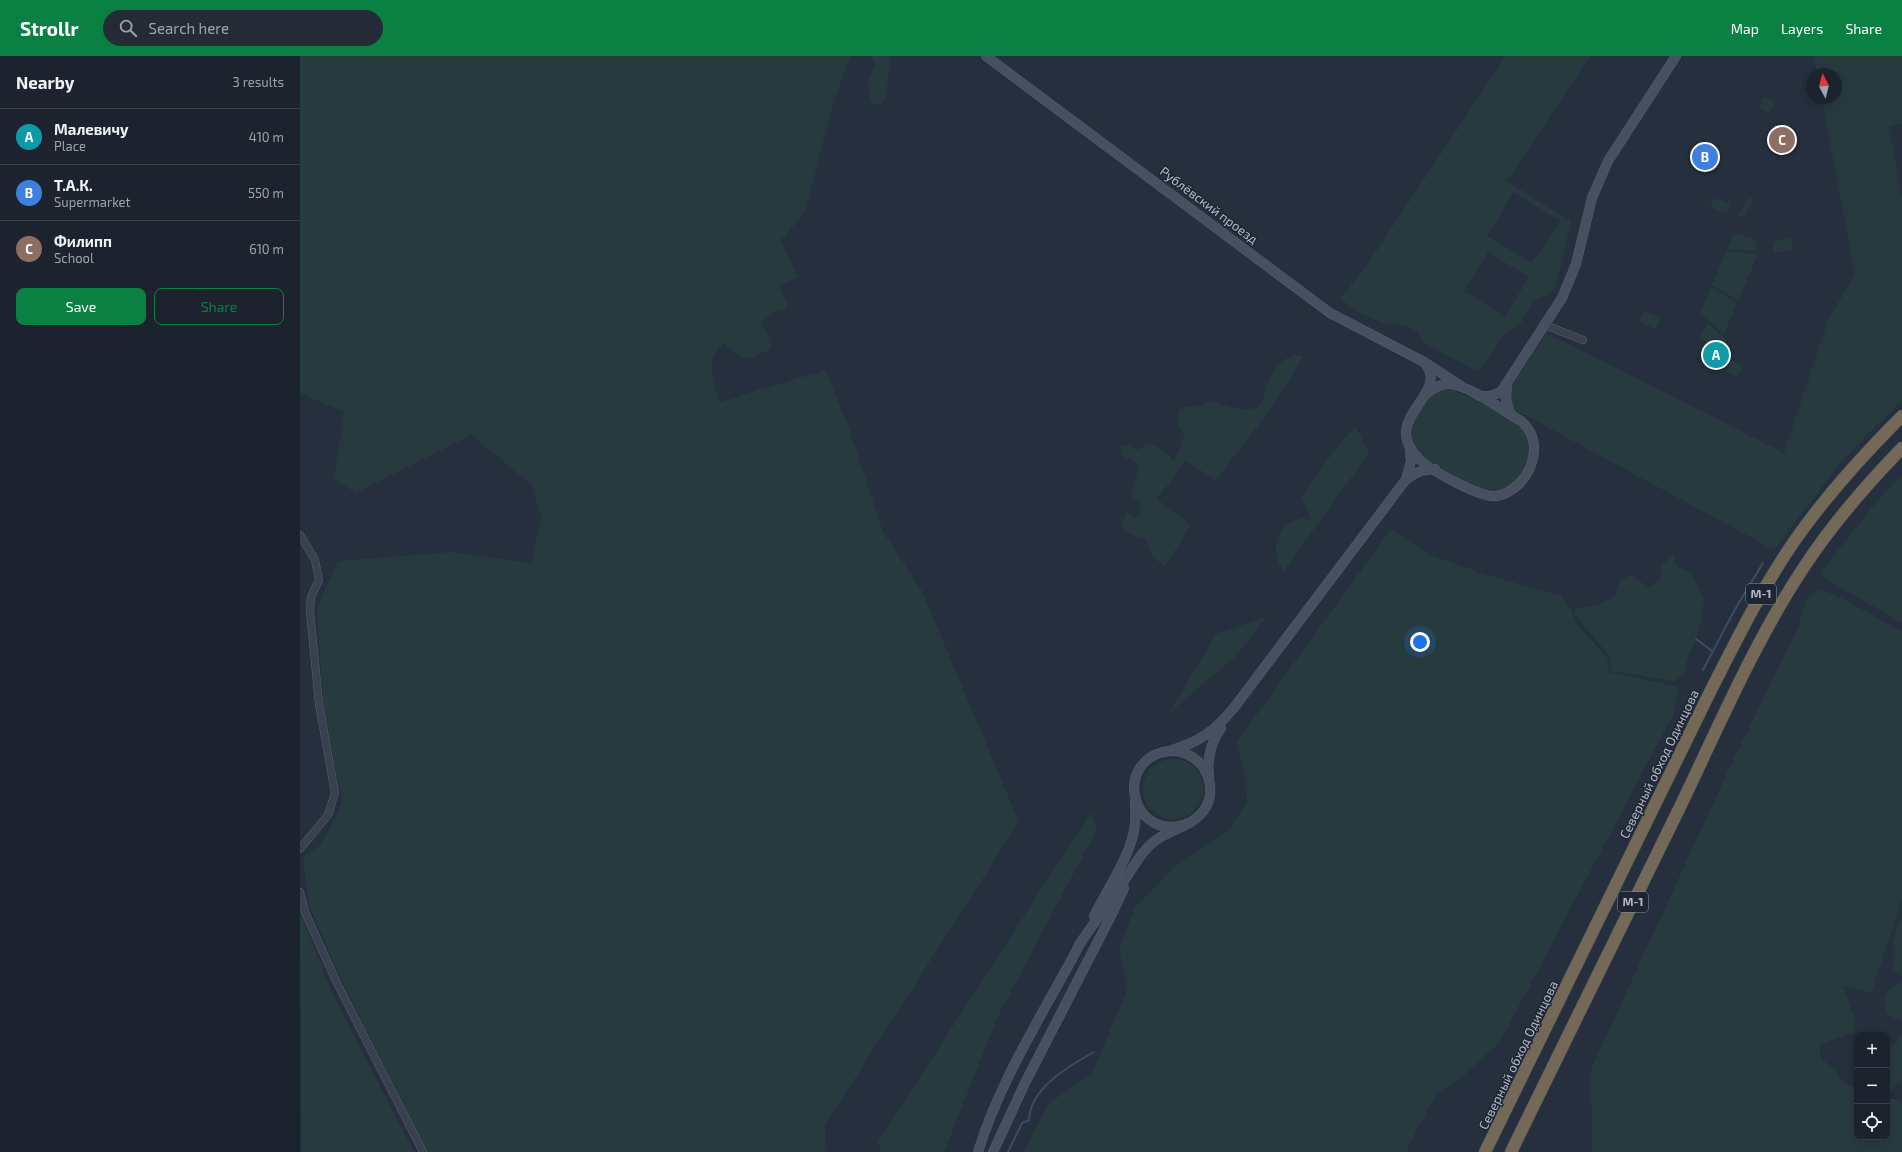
<!DOCTYPE html>
<meta charset="utf-8">
<style>
:root{--surface:#1c232e;--page:#252b36;--text:#f1f3f6;--muted:#a0a4aa;--line:#3a404a;--accent:#0b8043}
body{margin:0;font-family:"Exo 2",sans-serif;background:var(--page);color:var(--text)}
.controls{position:absolute;right:12px;bottom:12px;display:grid;overflow:hidden;border-radius:8px;box-shadow:0 2px 10px #0003}
.controls button{width:36px;height:36px;display:grid;place-items:center;padding:0;border:0;border-bottom:1px solid var(--line);background:var(--surface);color:var(--text);font:20px sans-serif}
.compass{position:absolute;left:1506px;top:12px;width:36px;height:36px;border-radius:50%;background:var(--surface);box-shadow:0 2px 10px #0003;rotate:353deg}
.you{position:absolute;left:1120px;top:586px;width:14px;height:14px;margin:-10px;border:3px solid #fff;border-radius:50%;background:#1a73e8;box-shadow:0 0 0 6px #1a73e833}
.badge{display:grid;place-items:center;width:26px;height:26px;border-radius:50%;background:var(--accent);color:#fff;font-size:13px;font-weight:700}
.pin{position:absolute;translate:-50% -50%;border:2px solid #fff;box-shadow:0 1px 4px #0006}
.list{margin:0;padding:0;list-style:none}
h2{display:flex;justify-content:space-between;align-items:center;height:52px;margin:0;padding:0 16px;font-size:17px}
h2 small{font-size:13px;font-weight:400;color:var(--muted)}
.list li{display:grid;grid-template-columns:26px 1fr auto;gap:12px;align-items:center;box-sizing:border-box;height:56px;padding:0 16px;border-top:1px solid var(--line)}
.list b{display:block;font-size:15px;white-space:nowrap}
.list p{margin:0;font-size:13px;white-space:nowrap;color:var(--muted)}
.list em{font-size:13px;font-style:normal;color:var(--muted)}
.actions{display:flex;gap:8px;padding:12px 16px}
.actions a{flex:1;padding:9px 0;border:1px solid var(--accent);border-radius:8px;text-align:center;font-size:14px;color:var(--accent)}
.actions .main{background:var(--accent);color:#fff}
.icon{flex:none;width:22px;height:22px;fill:none;stroke:currentColor;stroke-width:2;stroke-linecap:round;stroke-linejoin:round}
.map{position:relative;flex:none;width:1602px;height:1096px;overflow:hidden}
header{display:flex;align-items:center;gap:24px;box-sizing:border-box;height:56px;padding:0 20px;background:var(--accent);color:#fff}
header strong{font-size:19px}
nav{display:flex;gap:22px;margin-inline-start:auto;font-size:14px}
.search{width:280px;height:36px;background:var(--page);display:flex;align-items:center;gap:10px;box-sizing:border-box;padding:0 14px;border-radius:22px;color:var(--muted);font-size:15px}
main{display:flex}
aside{flex:1;background:var(--surface)}
.map>svg:first-child{display:block}
.green{fill:#273b3f;fill-rule:evenodd}
.lines{fill:none;stroke-linecap:round;stroke-linejoin:round}
.stream{stroke:#3b4c67;stroke-width:2}
.street-casing{stroke:#575f6c;stroke-width:8}
.secondary-casing{stroke:#575f6c;stroke-width:10}
.highway-casing{stroke:#444c59;stroke-width:13}
.street{stroke:#39414e;stroke-width:7}
.secondary{stroke:#475061;stroke-width:9}
.highway{stroke:#746956;stroke-width:12}
.labels{text-anchor:middle;stroke-width:3;stroke-linejoin:round;paint-order:stroke}
.shield{fill:#1e2633;stroke:#888f9c;stroke-width:1}
.shield-label{font-size:12px;font-weight:bold;fill:#b5bcc9}
.street-label{font-size:13px;fill:#b5bcc9;stroke:#1e2633}
</style>
<header>
<strong>Strollr</strong>
<div class="search"><svg class="icon" aria-label="search" viewBox="0 0 24 24"><circle cx="10" cy="10" r="6"/><path d="M15 15l6 6"/></svg>Search here</div>
<nav><a>Map</a><a>Layers</a><a>Share</a></nav>
</header>
<main>
<aside>
<h2>Nearby<small>3 results</small></h2>
<ul class="list">
<li><span class="badge" style="background:#0f9aa8">A</span><div><b>Малевичу</b><p>Place</p></div><em>410 m</em></li>
<li><span class="badge" style="background:#3f7fe0">B</span><div><b>Т.А.К.</b><p>Supermarket</p></div><em>550 m</em></li>
<li><span class="badge" style="background:#8d6e63">C</span><div><b>Филипп</b><p>School</p></div><em>610 m</em></li>
</ul>
<div class="actions"><a class="main">Save</a><a>Share</a></div>
</aside>
<div class="map">
<svg width="1602" height="1096" viewBox="0 0 1602 1096">
<rect width="100%" height="100%" fill="#252f3e"/>
<g class="green">
<path d="M0,0H550L533,49L504,158L481,184L498,221L479,231L487,248L485,253L477,255L460,266L470,281L471,293L449,303L437,299L427,291V286C403,302 412,322 420,346L525,314L548,369L583,476L622,535L719,766L525,1069L526,1096H127L42,924L9,850L3,801L19,790L33,767L42,746L23,647L17,552L38,505L152,496L231,507L241,461L232,429L171,379L56,437L34,423L44,356L0,337Z"/>
<path d="M570,0H590L586,42L578,49L572,47L567,30L575,8Z"/>
<path d="M1206,0H1290L1207,125L1271,166L1255,232L1249,238L1233,245L1221,267L1204,279L1183,311L1175,314L1126,288L1117,275L1109,271L1080,266L1062,258L1040,243L1065,212ZM1214,136L1260,165L1232,207L1187,180ZM1188,196L1229,221L1205,260L1164,235Z"/>
<path d="M1514,0H1602V68L1589,70L1602,142V344L1541,406L1474,494L1216,354C1210,347 1210,341 1210,332L1246,278L1271,289L1484,397L1529,262L1555,219L1522,42H1536V18H1517Z"/>
<path d="M1463,41L1475,45L1470,57L1459,53Z"/>
<path d="M1414,142L1430,148L1427,157L1410,151Z"/>
<path d="M1452,142L1451,150L1447,154L1445,160L1440,161L1439,158L1447,143Z"/>
<path d="M1434,177L1455,183L1457,195L1427,193Z"/>
<path d="M1491,182L1494,194L1474,197L1472,186Z"/>
<path d="M1427,195L1431,196L1432,198L1433,196L1458,198L1438,244L1412,229Z"/>
<path d="M1411,231L1437,247L1424,278L1400,257Z"/>
<path d="M1344,255L1361,262L1356,273L1339,266Z"/>
<path d="M1407,267L1427,284L1420,299L1418,295L1414,293L1411,296V302L1402,295L1407,290L1406,286L1400,283Z"/>
<path d="M993,299L1004,300L970,354L916,424L886,405L857,443L891,469L865,510L853,502L845,482L835,480L825,474L822,465L827,456L834,463L841,456L839,446L831,441L839,410L831,404L822,400L820,390L830,388L838,394L847,388C860,390 865,394 873,405C880,396 879,387 885,378C875,368 876,364 881,351L903,349L912,345C924,348 940,356 952,353C966,350 962,337 967,328C972,316 980,304 993,299Z"/>
<path d="M1431,304L1443,310L1438,321L1426,316Z"/>
<path d="M1148,333C1163,335 1218,364 1226,377C1239,399 1216,439 1190,435C1174,433 1162,425 1149,417C1120,400 1098,389 1119,353C1126,341 1134,335 1148,333Z"/>
<path d="M1056,371L1069,397L983,516C973,494 974,490 984,469L1002,462L1011,465L1002,440L1038,389Z"/>
<path d="M1602,419V567L1524,522L1521,516L1582,439Z"/>
<path d="M1091,473L1131,499L1184,518L1261,540L1272,554L1275,566L1307,602L1309,616L1379,631L1374,657L1200,986L1163,1020L1136,1038L1108,1091V1096H723L748,1048L792,1017L828,932L819,894L835,851L875,810L929,773L947,746L945,718L936,687Z"/>
<path d="M1374,498V507L1392,518L1404,543L1402,560L1396,583L1387,604L1385,616L1375,625L1311,615V602L1275,559V553L1300,548L1315,540L1320,524L1331,519L1348,531L1360,525L1361,511Z"/>
<path d="M1520,534L1538,540L1602,576V844L1571,937L1543,929L1555,964L1553,977L1519,988L1521,1003L1536,1014L1543,1027L1557,1031V1081H1587V1041L1599,1045L1602,1048V1096H1292L1291,1013L1429,713L1498,572L1505,546L1508,541Z"/>
<path d="M966,561L938,598L870,656L916,578Z"/>
<circle cx="873" cy="733" r="30"/>
<path d="M791,756L797,773L699,958L644,1096H581L578,1086Z"/>
<path d="M0,856L33,939L114,1096H1Z"/>
<path d="M1602,859V921L1592,912L1594,900L1593,885Z"/>
<path d="M1602,922V966L1587,958L1584,945L1588,933L1601,927Z"/>
<path d="M1602,972V1024L1597,1027L1592,1035L1587,1036V991C1598,985 1600,985 1602,972Z"/>
</g>
<g class="lines">
<g class="stream">
<path d="M1396,583L1412,595"/>
<path d="M1403,614L1434,555L1463,507"/>
<path d="M708,1096L722,1067L729,1064C730,1032 769,1010 794,996"/>
</g>
<defs>
<g id="street">
<path d="M1245,269L1283,284"/>
<path d="M0,479L15,504L19,524L11,541L10,555L19,648L35,737L28,759L0,793"/>
<path d="M0,836L5,856L36,925L123,1096"/>
</g>
<g id="secondary">
<path d="M686,0L1030,257L1124,306L1161,330"/>
<path d="M1126,309C1149,339 1078,363 1119,403C1130,414 1182,443 1197,440C1228,434 1249,388 1221,365C1204,355 1167,328 1149,328C1140,328 1133,332 1126,338"/>
<path d="M1207,329L1206,344L1211,359"/>
<path d="M1179,340H1191L1201,336L1262,242L1276,208L1292,142L1308,105L1376,0"/>
<path d="M1106,423L1111,405L1110,393"/>
<path d="M872,694C901,685 913,676 933,653L1104,426C1114,416 1122,414 1135,413"/>
<path d="M909,720C907,703 911,686 921,672"/>
<path d="M794,860C807,834 833,796 835,768C836,761 835,753 835,746"/>
<path d="M779,889C794,867 810,845 826,822C834,810 843,793 856,784C872,773 895,770 906,751C915,734 909,711 892,701C883,695 872,694 863,696C811,710 835,789 889,767"/>
<path d="M678,1096C701,1021 745,955 781,886"/>
<path d="M693,1096L725,1027L814,854L824,832"/>
</g>
<g id="highway">
<path d="M1185,1096L1411,634C1435,587 1458,540 1487,496C1520,446 1560,402 1602,360"/>
<path d="M1211,1096C1267,982 1323,867 1379,753C1419,670 1455,584 1506,508C1534,466 1567,428 1602,392"/>
</g>
</defs>
<use href="#street" class="street-casing"/>
<use href="#secondary" class="secondary-casing"/>
<use href="#highway" class="highway-casing"/>
<use href="#street" class="street"/>
<use href="#secondary" class="secondary"/>
<use href="#highway" class="highway"/>
</g>
<g class="labels">
<g class="shield">
<rect x="1446" y="528" width="30" height="20" rx="3"/>
<rect x="1318" y="836" width="30" height="20" rx="3"/>
</g>
<g class="shield-label">
<text x="1461" y="542">М-1</text>
<text x="1333" y="850">М-1</text>
</g>
<g class="street-label">
<text transform="translate(909 149) rotate(37)" y="5">Рублёвский проезд</text>
<text transform="translate(1359 708) rotate(-64)" y="5">Северный обход Одинцова</text>
<text transform="translate(1218 999) rotate(-64)" y="5">Северный обход Одинцова</text>
</g>
</g>
</svg>
<div class="controls">
<button>+</button>
<button>−</button>
<button><svg class="icon" aria-label="locate" viewBox="0 0 24 24"><circle cx="12" cy="12" r="6"/><path d="M12 2v4M12 18v4M2 12h4M18 12h4"/></svg></button>
</div>
<svg class="compass" viewBox="-18 -18 36 36"><path d="M0-13l5 13h-10z" fill="#e53935"/><path d="M0 13l5-13h-10z" fill="#a0a4aa"/></svg>
<div class="you"></div>
<div class="pin badge" style="left:1416px;top:299px;background:#0f9aa8">A</div>
<div class="pin badge" style="left:1405px;top:101px;background:#3f7fe0">B</div>
<div class="pin badge" style="left:1482px;top:84px;background:#8d6e63">C</div>
</div>
</main>
